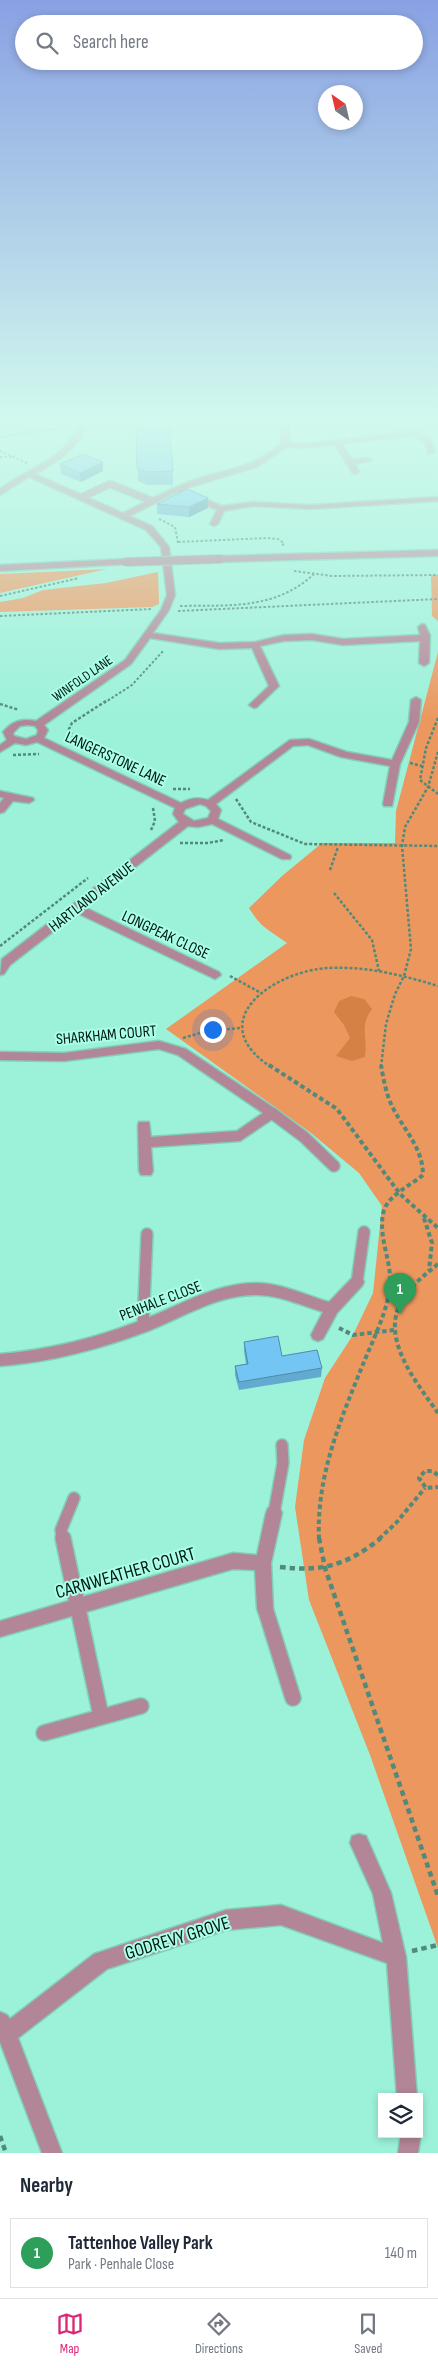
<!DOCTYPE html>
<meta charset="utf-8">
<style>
:root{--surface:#fff;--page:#f2f2f3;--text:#1f2937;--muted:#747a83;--line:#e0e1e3;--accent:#db2777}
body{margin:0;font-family:"Sofia Sans Condensed",sans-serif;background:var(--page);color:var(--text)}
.controls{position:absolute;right:15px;bottom:15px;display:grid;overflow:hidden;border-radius:0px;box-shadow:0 2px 8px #0003}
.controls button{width:45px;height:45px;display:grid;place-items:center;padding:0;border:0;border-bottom:1px solid var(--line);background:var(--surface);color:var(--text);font:25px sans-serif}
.compass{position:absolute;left:318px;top:85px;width:45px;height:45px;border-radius:50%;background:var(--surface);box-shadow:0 2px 8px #0003;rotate:326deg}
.you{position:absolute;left:212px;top:1029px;width:18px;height:18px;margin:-12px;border:4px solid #fff;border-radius:50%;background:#1a73e8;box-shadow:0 0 0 8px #1a73e833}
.badge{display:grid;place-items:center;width:32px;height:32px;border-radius:50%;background:var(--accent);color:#fff;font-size:16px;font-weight:700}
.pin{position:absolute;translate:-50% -41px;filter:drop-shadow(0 1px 2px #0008)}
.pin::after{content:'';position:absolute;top:26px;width:18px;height:15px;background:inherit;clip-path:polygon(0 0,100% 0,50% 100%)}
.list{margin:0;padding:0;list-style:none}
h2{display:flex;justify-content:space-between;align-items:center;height:65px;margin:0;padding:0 20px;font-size:21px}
h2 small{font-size:16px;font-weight:400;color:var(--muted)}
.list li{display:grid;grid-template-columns:32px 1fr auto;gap:15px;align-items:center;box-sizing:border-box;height:70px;margin:0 10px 10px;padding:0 10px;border:1px solid var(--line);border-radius:0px}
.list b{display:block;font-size:19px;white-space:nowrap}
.list p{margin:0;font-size:16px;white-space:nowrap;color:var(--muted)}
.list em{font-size:16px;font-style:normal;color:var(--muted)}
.icon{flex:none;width:28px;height:28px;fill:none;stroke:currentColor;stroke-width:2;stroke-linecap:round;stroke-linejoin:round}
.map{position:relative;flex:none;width:438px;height:2153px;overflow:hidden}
.search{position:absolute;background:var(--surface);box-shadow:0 2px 8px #0003;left:15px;right:15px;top:15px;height:55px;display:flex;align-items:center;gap:12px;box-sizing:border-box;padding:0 18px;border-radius:28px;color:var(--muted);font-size:19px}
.sheet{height:145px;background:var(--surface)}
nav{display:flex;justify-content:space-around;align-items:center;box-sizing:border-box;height:70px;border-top:1px solid var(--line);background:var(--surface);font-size:14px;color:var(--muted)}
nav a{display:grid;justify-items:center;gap:2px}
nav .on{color:var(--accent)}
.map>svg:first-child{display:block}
.green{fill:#ec975e}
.forest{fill:#d58145}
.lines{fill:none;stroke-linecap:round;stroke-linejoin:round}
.service-far2-casing{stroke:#83ceb9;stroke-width:9}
.service-far1-casing{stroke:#83ceb9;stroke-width:14}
.service-casing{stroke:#83ceb9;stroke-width:18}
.minor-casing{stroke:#83ceb9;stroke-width:3}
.tertiary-casing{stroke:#83ceb9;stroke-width:3}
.path-far3{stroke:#51897a;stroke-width:2;stroke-dasharray:2.5 2;stroke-linecap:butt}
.path-far2{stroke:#51897a;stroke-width:2.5;stroke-dasharray:3 2;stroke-linecap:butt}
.path-far1{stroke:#51897a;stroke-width:4;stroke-dasharray:4.5 3;stroke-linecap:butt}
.path{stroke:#51897a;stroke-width:4.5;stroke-dasharray:5.5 4;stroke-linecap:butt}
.service-far2{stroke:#b28697;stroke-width:7}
.service-far1{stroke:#b28697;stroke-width:11}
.service{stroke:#b28697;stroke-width:15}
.minor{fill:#b28697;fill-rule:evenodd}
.tertiary{fill:#b28697;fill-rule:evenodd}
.tertiary-bridge-casing{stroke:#83ceb9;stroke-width:10;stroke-linecap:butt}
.tertiary-bridge{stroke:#b28697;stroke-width:8}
.wall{fill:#63aad1}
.shaded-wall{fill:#508baa}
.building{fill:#73c6f3;stroke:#508baa}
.labels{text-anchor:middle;stroke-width:4;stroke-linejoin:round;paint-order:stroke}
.far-street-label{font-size:14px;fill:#001812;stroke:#aaffe6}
.street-label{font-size:16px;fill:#001812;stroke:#aaffe6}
.near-street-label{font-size:19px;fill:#001812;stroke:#aaffe6}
</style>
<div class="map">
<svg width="438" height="2153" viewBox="0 0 438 2153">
<rect width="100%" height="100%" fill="#9cf1d9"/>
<g class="green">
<path d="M107,569L0,593V574Z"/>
<path d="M158,572L159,604L152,607L0,612V602L23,598L43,590L106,583Z"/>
<path d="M431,575H438V621L432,616Z"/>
<path d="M438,652V1948L370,1755L309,1600L295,1507L304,1440L325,1378L353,1335L373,1293L382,1206L359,1173L311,1133L166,1029L287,943C268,929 262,929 249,908L282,876L322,843H395L396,811Z"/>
</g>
<path class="forest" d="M351,996L364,999L372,1009C359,1027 368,1036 365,1057L352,1061L336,1056L350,1038L344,1025L334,1012L339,1001Z"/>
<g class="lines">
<defs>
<path id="service-far2" d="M82,497L110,484L152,501"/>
<g id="service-far1">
<path d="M272,1113L304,1137L334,1166"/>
<path d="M357,1282L364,1232"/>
<path d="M143,1326L147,1234"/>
<path d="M274,1513L283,1463L282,1445"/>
<path d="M63,1539L61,1530L74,1498"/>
</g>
<g id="service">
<path d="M63,1538L101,1716"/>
<path d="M265,1608L293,1698"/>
<path d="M44,1733L141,1706"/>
</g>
<g id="minor">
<path d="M81,422H89C78,448 60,461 35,474L123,513C147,501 171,488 196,479C230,468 252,468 281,444L282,422H290L289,443L304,444L416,431L431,440L435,452L428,454L425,443L414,435L342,444L352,459L369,458L373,460L355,464L360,472L356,474H353L335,445L304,448L287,447L257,467L184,489L222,506L253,502L310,505L438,497V501L310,509L253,506L224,511L218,524L214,526L210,524L217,510L177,492L130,516L152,526L169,547L175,595L169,610L153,633L219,643L255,642L284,635L312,634L343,639L420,635L418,627L422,624L425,625L430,635L429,663L424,666L419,663L420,641L343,645L312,640L284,641L260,646L279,686L257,707L254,708L249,705L269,686L252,648L219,649L150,638L131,664L44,725L48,730L44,738L181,803C190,798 198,797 208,800L290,740L309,739L347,752L392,760L409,722L411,700L416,697L421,700L419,722L400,764L392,806H384L383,804L390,766L341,757L308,745L293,746L216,804L221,810L218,819L290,855L291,857L290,859H282L212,824L198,827L188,826L84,907L219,972L221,975L215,979L77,913L10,965L4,974L0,975L2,959L179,822L173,814L175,808L37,742L26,745L15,743L0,752V745L7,740L3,732C12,721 22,718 36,721L125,660L161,610L167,595L161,547L146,530L29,477L0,495V489C31,466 65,460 81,422ZM28,725L35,726L38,730L37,735L26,739L14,736L13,733L20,726ZM200,804L206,806L211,811L208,818L194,821L183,814L185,809Z"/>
<path d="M0,791L33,798L34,800L29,803L13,801L4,812L0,813V803L4,798L0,797Z"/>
<path d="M159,1041L186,1049L277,1110L278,1113L277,1116L240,1141L151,1147L153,1171L151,1175H141L139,1171L138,1125L139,1122H149L151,1137L237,1131L263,1113L178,1055L159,1049L64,1061L0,1060V1052L64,1053Z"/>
<path d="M357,1276L362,1278L364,1282L362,1286L337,1313L323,1339L318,1341L313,1339L311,1335L323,1312C301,1305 279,1295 257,1295C218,1294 184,1317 148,1331C100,1349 51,1362 0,1366V1354C47,1350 93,1339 137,1322C176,1308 213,1283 256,1283C281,1283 305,1295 329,1302L352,1278Z"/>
<path d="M274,1506L280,1508L282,1513L271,1563L273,1608L271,1614L265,1616L259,1614L257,1608L255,1570L233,1569L0,1637V1621L233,1553L257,1555L266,1513L268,1508Z"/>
<path d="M359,1834L366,1836L391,1893L406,1957L417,2097H397L387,1963L281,1925L226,1930L107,1969L18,2038L62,2153H42L0,2042V2012L7,2015L10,2019L94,1954L226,1910L281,1905L383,1943L373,1894L350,1843L352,1836Z"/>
<path d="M419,2129L421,2134L418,2153H398L401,2134H419Z"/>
</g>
<g id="tertiary">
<path d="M438,550V556L221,562L217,559L221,556Z"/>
<path d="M126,559L130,562L129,564L0,571V565Z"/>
</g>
</defs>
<use href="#service-far2" class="service-far2-casing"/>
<use href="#service-far1" class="service-far1-casing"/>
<use href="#service" class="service-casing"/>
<use href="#minor" class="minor-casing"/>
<use href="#tertiary" class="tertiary-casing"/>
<g class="path-far3">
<path d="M429,427H438"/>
<path d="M0,437L68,427"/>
<path d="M0,451L27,463"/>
<path d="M0,457H12"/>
<path d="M159,519L175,527L178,543"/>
<path d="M178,542L268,538L278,539L284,543L282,546"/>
<path d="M294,571L332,576L438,575"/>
<path d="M0,596L79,578"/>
<path d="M180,606C230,605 275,610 314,574"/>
<path d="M178,611L438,599"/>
<path d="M0,616L152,609"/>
<path d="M104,703L132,685L164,650"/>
</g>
<g class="path-far2">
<path d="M106,701L72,723L69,729L73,737L128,766"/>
<path d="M0,704L19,710"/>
<path d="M438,718L426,748L420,780L438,794"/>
<path d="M13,755L39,754"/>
<path d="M410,763L422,766"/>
<path d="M173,789H190"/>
<path d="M236,799L251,822L305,844L438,846"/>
<path d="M151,830L155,821L153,808"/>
<path d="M180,843H208L224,840"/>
<path d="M330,870L338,847"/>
<path d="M334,893L372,940L379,971"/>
<path d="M0,946L88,878"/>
<path d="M230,976L261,993"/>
<path d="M183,1038L207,1031L241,1028"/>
<path d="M271,1067C201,1021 274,971 328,968C366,966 402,975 438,986"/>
<path d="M381,1067L386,1024L395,994L404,976L411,949L402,846L405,827L428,787L438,752"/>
</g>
<g class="path-far1">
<path d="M269,1065L337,1109L400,1194L438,1228"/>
<path d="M424,1218L432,1243L429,1270"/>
<path d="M438,1264C425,1275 412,1284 403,1299C378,1337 417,1383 438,1413"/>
<path d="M339,1328L353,1335L394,1330"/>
<path d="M438,1475L432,1471H425L419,1478L426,1488L438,1487"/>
<path d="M319,1539C316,1475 342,1416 366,1357C375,1336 385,1315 389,1293C395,1265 376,1237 384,1210C389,1195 411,1185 423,1175C423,1147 402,1128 391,1104C386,1093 383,1077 381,1065"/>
<path d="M379,1539L396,1523L425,1488"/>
</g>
<g class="path">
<path d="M319,1538L325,1568L438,1896"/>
<path d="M280,1567C323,1572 347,1565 381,1538"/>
<path d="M412,1951L438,1945"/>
<path d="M0,2136L6,2153"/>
</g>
<use href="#service-far2" class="service-far2"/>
<use href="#service-far1" class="service-far1"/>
<use href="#service" class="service"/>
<use href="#minor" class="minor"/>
<use href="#tertiary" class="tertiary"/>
<defs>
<path id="tertiary-bridge" d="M126,562L221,559"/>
</defs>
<use href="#tertiary-bridge" class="tertiary-bridge-casing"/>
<use href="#tertiary-bridge" class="tertiary-bridge"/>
</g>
<g class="wall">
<path d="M136,427L173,471V485H147L138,481Z"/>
<path d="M103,462V471L81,482L61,474L60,464Z"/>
<path d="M208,498V508L189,517L157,514V504Z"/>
<path d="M244,1342L282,1356L322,1368L321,1377L239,1390L235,1375V1366L246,1364L244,1351Z"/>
</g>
<g class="shaded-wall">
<path d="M103,462V471L81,482L80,473Z"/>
<path d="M208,498V508L189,517V507Z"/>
</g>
<g class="building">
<path d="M139,422H169L173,471L147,472L137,468L136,427L139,426Z"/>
<path d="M83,454L103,462L80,473L60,464Z"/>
<path d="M187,489L208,498L189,507L157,504Z"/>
<path d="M278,1336L282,1356L317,1350L322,1368L239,1382L235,1366L248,1364L244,1342Z"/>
</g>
<linearGradient id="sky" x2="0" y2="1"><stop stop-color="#89a1e3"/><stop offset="0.58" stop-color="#d2f9ee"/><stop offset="1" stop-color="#d2f9ee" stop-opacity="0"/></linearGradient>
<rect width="438" height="723" fill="url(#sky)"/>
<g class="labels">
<g class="far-street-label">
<text transform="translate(82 678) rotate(-35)" y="5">WINFOLD LANE</text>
</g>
<g class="street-label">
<text transform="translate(116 758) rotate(25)" y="6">LANGERSTONE LANE</text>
<text transform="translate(91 896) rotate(-38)" y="6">HARTLAND AVENUE</text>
<text transform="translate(166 934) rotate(25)" y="6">LONGPEAK CLOSE</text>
<text transform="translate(106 1034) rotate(-5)" y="6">SHARKHAM COURT</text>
<text transform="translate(160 1300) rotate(-21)" y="6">PENHALE CLOSE</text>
</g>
<g class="near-street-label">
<text transform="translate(125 1572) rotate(-16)" y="7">CARNWEATHER COURT</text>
<text transform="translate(177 1937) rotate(-17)" y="7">GODREVY GROVE</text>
</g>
</g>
</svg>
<div class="controls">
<button><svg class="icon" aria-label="layers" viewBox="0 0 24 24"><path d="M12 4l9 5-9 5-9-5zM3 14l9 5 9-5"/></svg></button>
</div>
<svg class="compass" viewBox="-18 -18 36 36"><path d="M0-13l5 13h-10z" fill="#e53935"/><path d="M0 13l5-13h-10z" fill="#747a83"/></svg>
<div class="you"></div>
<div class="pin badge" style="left:400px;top:1314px;background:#2e9e5b">1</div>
<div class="search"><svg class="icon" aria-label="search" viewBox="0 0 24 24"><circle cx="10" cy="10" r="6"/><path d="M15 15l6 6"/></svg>Search here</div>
</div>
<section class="sheet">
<h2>Nearby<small></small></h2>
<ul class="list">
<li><span class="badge" style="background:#2e9e5b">1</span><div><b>Tattenhoe Valley Park</b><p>Park · Penhale Close</p></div><em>140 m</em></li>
</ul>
</section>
<nav>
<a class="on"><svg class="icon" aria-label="map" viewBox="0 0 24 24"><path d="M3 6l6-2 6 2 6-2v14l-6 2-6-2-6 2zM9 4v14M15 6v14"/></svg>Map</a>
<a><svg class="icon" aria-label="directions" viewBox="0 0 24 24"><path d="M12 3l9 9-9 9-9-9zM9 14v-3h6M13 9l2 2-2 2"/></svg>Directions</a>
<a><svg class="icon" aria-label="saved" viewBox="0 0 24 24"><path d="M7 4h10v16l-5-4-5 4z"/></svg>Saved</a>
</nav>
